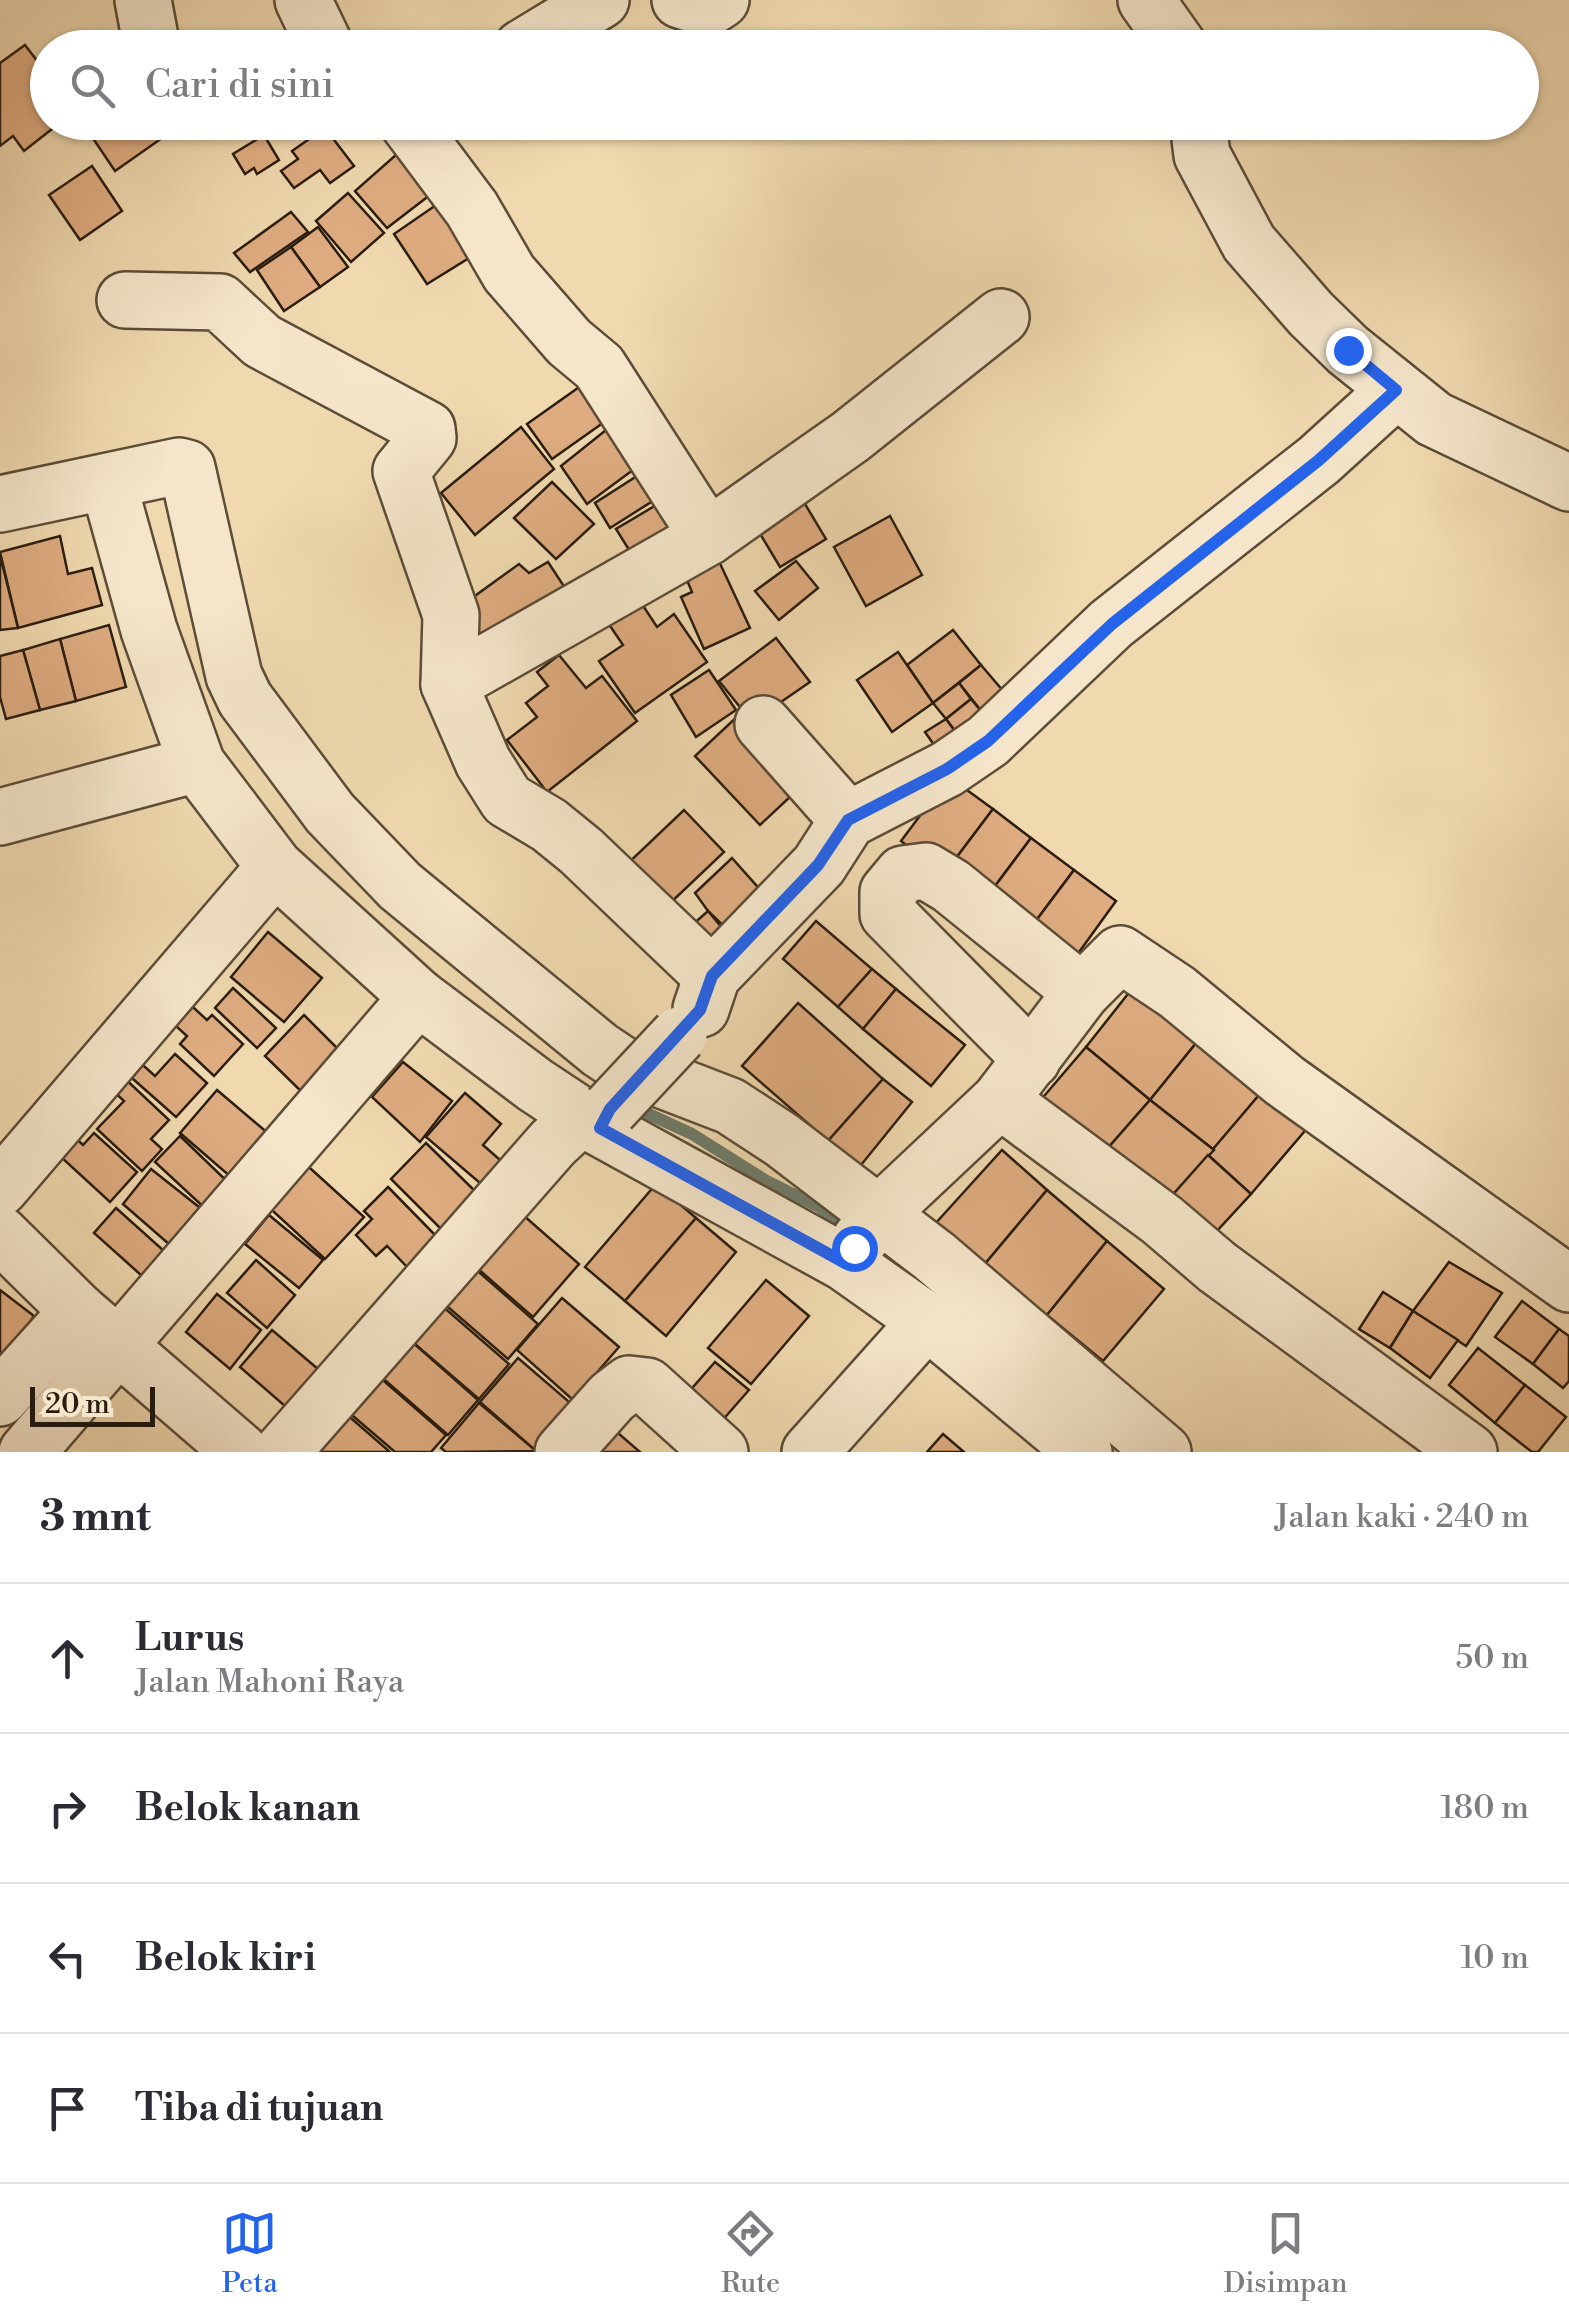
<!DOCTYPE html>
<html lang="id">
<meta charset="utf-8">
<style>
:root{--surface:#fff;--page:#f7f7f7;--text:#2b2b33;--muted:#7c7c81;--line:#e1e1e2;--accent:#2563eb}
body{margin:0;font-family:"Libre Bodoni",serif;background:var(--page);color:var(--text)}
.scale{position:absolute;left:30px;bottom:25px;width:125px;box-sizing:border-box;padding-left:10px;border:5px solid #2a1d10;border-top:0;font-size:28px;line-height:35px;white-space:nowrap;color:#2a1d10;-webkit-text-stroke:8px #f5e6cb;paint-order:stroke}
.stop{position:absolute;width:30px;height:30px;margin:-22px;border:8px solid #2563eb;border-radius:50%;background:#fff}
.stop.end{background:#2563eb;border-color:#fff;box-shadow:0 2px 10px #0008}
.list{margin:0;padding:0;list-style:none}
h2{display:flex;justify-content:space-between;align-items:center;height:130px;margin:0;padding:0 40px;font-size:42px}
h2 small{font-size:32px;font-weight:400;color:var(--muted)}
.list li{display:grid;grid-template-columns:65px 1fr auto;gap:30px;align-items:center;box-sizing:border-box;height:150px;padding:0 40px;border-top:2px solid var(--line)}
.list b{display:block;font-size:38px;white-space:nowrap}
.list p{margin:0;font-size:32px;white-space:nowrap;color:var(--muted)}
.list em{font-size:32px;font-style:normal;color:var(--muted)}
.icon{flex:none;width:55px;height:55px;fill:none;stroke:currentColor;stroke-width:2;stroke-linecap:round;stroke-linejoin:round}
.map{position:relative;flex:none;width:1569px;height:1452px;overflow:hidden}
.search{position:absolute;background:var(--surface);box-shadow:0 2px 8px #0004;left:30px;right:30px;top:30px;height:110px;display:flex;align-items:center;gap:25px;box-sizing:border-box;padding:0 35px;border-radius:55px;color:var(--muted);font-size:38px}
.sheet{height:730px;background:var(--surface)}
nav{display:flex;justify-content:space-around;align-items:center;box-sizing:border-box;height:140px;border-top:2px solid var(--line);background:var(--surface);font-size:28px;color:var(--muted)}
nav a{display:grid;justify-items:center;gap:5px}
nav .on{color:var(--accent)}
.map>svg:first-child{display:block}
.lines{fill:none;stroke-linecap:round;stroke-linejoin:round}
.stream{stroke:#6e7c6a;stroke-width:12}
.building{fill:#deac80;stroke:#2a1d10;stroke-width:2.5}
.minor-casing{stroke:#5c4c38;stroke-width:60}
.minor{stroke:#f5e6cb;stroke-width:55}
.minor-bridge-casing{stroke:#5c4c38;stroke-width:60;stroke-linecap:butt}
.minor-bridge{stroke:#f5e6cb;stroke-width:55}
.route{stroke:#2563eb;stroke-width:12}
</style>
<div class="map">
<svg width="1569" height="1452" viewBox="0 0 1569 1452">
<rect width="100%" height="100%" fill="#f0d9af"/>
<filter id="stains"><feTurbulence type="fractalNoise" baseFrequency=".002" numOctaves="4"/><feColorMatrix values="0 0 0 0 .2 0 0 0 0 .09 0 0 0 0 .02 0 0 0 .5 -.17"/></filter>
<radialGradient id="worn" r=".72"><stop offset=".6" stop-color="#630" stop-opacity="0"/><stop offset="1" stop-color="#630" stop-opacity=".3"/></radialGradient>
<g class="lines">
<g class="stream">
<path d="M629,1105L692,1134L765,1180L819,1207L850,1230"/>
<path d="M870,1244L935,1292"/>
</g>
</g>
<g class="building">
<path d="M25,45L48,75V122H61L24,151L13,136L0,146V63Z"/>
<path d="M82,122H157L165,136L115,171Z"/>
<path d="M325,128L354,166L330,183L320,170L294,188L281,171L298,159L292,151Z"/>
<path d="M264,135L279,160L257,174L254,168L245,174L233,154Z"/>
<path d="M406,146L439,188L387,228L355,191Z"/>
<path d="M92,166L122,211L80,240L49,195Z"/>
<path d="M348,193L384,233L351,262L316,221Z"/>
<path d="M452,194L482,250L427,284L394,234Z"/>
<path d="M291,212L308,232L250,272L234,253Z"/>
<path d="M318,227L348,267L320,287L291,247Z"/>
<path d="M291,247L320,287L284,311L257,270Z"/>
<path d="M592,378L617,413L552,459L527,424Z"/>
<path d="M616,422L645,461L587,504L561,466Z"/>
<path d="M521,427L554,469L475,535L441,493Z"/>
<path d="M651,467L667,492L610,528L595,503Z"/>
<path d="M552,482L594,524L556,559L514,518Z"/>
<path d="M796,489L826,539L780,567L750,517Z"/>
<path d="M673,495L687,520L631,553L616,529Z"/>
<path d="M890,516L922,575L866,606L834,547Z"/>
<path d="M60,536L68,574L92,568L102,605L18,628L0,552Z"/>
<path d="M0,555L18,628L0,630Z"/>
<path d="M717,557L750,628L704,649L681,597L692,592L684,573Z"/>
<path d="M796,561L818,588L779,620L755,591Z"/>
<path d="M548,562L569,594L513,646L476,636L461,606L519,564L529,573Z"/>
<path d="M636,595L657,627L674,614L707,662L635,713L599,661L623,645L604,617Z"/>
<path d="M109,625L126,687L76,701L60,639Z"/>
<path d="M953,630L981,665L933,703L907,665Z"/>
<path d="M776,638L810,682L752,722L719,681Z"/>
<path d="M60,639L76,701L40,710L23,650Z"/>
<path d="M23,650L40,710L6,719L0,697V656Z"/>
<path d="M898,652L933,703L892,732L857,680Z"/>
<path d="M559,655L586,688L602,676L637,721L547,792L507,740L537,717L526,703L548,686L537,672Z"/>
<path d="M981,665L1010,699L986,717L959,683Z"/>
<path d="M709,670L736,710L696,737L671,695Z"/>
<path d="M959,683L971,699L946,719L933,703Z"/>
<path d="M971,699L986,717L960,738L946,719Z"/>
<path d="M740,714L792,795L760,825L695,756Z"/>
<path d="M946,719L960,738L939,752L925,732Z"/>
<path d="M949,777L993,809L944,874L901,841Z"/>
<path d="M993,809L1031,838L983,902L944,874Z"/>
<path d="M684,810L724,852L664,909L624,867Z"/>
<path d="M1031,838L1074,870L1026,934L983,902Z"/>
<path d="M732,858L772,903L735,937L708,911L695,893Z"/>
<path d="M1074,870L1116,901L1069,966L1026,934Z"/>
<path d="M708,911L733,941L682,934Z"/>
<path d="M816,921L872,969L838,1007L783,959Z"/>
<path d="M268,932L322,978L284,1022L231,977Z"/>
<path d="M872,969L896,989L863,1029L838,1007Z"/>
<path d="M1135,985L1201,1037L1150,1100L1086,1047Z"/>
<path d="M233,988L276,1028L257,1048L215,1008Z"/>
<path d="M896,989L965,1045L931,1086L863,1029Z"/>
<path d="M183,998L207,1020L212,1015L243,1044L214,1076L180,1044L187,1036L166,1017Z"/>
<path d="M798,1003L883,1079L828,1141L742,1066Z"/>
<path d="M304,1015L340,1051L311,1101L265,1056Z"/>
<path d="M1201,1037L1265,1088L1214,1150L1150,1100Z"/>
<path d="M1086,1047L1150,1100L1101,1156L1039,1102Z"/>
<path d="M175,1054L207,1083L176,1117L124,1071L135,1058L155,1076Z"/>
<path d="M403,1062L452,1101L420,1142L372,1097Z"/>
<path d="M120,1074L169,1120L151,1139L162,1149L142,1171L97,1129L124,1101L108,1086Z"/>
<path d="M883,1079L912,1102L857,1170L828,1141Z"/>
<path d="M1265,1088L1310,1125L1251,1194L1208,1155Z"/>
<path d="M217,1090L276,1140L239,1184L180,1133Z"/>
<path d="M465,1093L501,1124L483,1145L507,1166L487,1189L426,1137Z"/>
<path d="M1150,1100L1214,1150L1161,1208L1101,1156Z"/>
<path d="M65,1128L83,1145L94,1133L137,1172L110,1202L49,1146Z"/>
<path d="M180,1136L234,1188L210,1213L155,1162Z"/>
<path d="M426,1143L478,1194L442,1230L391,1179Z"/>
<path d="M1002,1150L1047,1190L984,1265L934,1225Z"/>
<path d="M1208,1155L1251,1194L1203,1246L1161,1208Z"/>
<path d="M300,1159L364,1217L325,1259L262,1201Z"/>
<path d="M151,1169L209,1215L178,1252L123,1204Z"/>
<path d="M656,1184L696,1218L625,1301L585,1267Z"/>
<path d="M388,1187L439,1239L409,1269L387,1246L376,1256L356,1235L372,1219L364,1211Z"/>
<path d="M1047,1190L1107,1241L1047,1315L984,1265Z"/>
<path d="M116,1208L173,1259L151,1284L94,1233Z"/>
<path d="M269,1215L323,1260L299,1288L245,1244Z"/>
<path d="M523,1215L579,1264L533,1317L476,1267Z"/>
<path d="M696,1218L736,1252L666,1336L625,1301Z"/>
<path d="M1107,1241L1164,1289L1103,1361L1047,1315Z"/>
<path d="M464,1259L538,1324L508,1359L434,1295Z"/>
<path d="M256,1260L295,1295L267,1328L227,1293Z"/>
<path d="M1449,1262L1502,1293L1466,1346L1413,1311Z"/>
<path d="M766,1280L809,1316L751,1384L708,1348Z"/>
<path d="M0,1290L34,1316L0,1366Z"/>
<path d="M1383,1292L1413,1311L1390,1348L1359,1329Z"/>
<path d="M217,1294L261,1330L230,1369L186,1332Z"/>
<path d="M433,1298L509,1364L479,1399L402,1333Z"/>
<path d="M562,1298L619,1347L573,1400L517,1350Z"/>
<path d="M1522,1301L1559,1329L1533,1364L1495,1337Z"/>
<path d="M1413,1311L1458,1340L1430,1378L1390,1348Z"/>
<path d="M1559,1329L1569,1336V1381L1563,1388L1533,1364Z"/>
<path d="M272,1330L325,1375L293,1413L240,1367Z"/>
<path d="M402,1333L478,1400L448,1435L371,1368Z"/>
<path d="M1478,1348L1525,1385L1495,1423L1449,1385Z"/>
<path d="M518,1358L575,1407L536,1451L480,1402Z"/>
<path d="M715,1362L749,1390L713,1431L680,1402Z"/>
<path d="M369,1368L446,1435L431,1452H395L339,1404Z"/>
<path d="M1525,1385L1566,1417L1538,1452H1532L1495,1423Z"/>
<path d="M479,1403L536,1451L446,1452L441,1448Z"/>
<path d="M337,1406L390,1452H311Z"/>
<path d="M604,1421L640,1452H578Z"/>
<path d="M943,1434L964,1452H927Z"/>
</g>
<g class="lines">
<defs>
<g id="minor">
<path d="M143,0L152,48"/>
<path d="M303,0L326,48"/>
<path d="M680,0L707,9L721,0"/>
<path d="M1146,0L1180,48"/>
<path d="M522,48L601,0"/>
<path d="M407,122L472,209L509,273L569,342L599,367L708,537"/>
<path d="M1203,122L1200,139L1202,155L1249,243L1311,314L1348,350L1434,419L1569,483"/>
<path d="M125,300L220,302L262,341L427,429L428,438L401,471L451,615L449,684L483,762L507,800L549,825L581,851L712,976"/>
<path d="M108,482L149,630L197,764L275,867L418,997L535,1085L600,1128L845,1263L927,1321L1084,1452"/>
<path d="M0,504L179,466L187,468L234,676L245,699L330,813L400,886L600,1050L621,1064L730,1106L782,1140L934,1256L1163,1452"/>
<path d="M449,684L708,537L850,437L1001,317"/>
<path d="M763,724L848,820"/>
<path d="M0,817L197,764"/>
<path d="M701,1009L712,976L819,865L848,820L947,769L988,741L1111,624L1319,460L1396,390"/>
<path d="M1032,1060L888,914V892L903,874L926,871L951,886L1082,992"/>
<path d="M1000,1100L1162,1220L1217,1267L1469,1452"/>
<path d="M0,1188L275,867"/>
<path d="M0,1234L78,1311L241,1452"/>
<path d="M859,1241L881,1212L1000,1100L1082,992L1120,954L1177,992L1285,1081L1569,1284"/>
<path d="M0,1398L78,1311"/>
<path d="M27,1452L418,997"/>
<path d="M282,1452L553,1143L582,1116"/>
<path d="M563,1452L612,1397L629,1384L647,1386L720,1452"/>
<path d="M810,1452L927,1321"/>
</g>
</defs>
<use href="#minor" class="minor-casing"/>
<use href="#minor" class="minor"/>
<defs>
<path id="minor-bridge" d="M610,1109L679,1035"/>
</defs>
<use href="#minor-bridge" class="minor-bridge-casing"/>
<use href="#minor-bridge" class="minor-bridge"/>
</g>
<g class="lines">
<path class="route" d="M854,1248L845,1263L600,1128L610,1109L700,1010L712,976L818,865L848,820L947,769L988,741L1112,624L1319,460L1396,390L1348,350"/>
</g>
<rect width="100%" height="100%" filter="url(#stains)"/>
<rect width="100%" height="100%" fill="url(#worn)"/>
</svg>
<div class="scale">20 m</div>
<div class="stop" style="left:854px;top:1248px"></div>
<div class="stop end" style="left:1348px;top:350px"></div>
<div class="search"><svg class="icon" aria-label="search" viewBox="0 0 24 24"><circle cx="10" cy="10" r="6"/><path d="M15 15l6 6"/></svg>Cari di sini</div>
</div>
<section class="sheet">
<h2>3 mnt<small>Jalan kaki · 240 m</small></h2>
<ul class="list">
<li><svg class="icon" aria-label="ahead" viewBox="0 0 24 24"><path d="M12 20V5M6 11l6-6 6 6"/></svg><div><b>Lurus</b><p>Jalan Mahoni Raya</p></div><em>50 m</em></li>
<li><svg class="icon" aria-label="right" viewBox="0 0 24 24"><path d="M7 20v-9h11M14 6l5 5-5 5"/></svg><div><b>Belok kanan</b></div><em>180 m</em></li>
<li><svg class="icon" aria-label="left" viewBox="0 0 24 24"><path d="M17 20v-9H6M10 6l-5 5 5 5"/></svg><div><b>Belok kiri</b></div><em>10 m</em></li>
<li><svg class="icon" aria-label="arrive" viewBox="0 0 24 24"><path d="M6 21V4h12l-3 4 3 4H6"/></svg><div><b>Tiba di tujuan</b></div></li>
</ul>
</section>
<nav>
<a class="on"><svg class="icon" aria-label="map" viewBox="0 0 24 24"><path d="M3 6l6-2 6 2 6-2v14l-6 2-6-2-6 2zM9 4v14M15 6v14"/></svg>Peta</a>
<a><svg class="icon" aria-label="directions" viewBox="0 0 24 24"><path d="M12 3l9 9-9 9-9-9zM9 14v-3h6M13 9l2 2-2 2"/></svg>Rute</a>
<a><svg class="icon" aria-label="saved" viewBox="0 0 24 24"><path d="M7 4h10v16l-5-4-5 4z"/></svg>Disimpan</a>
</nav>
